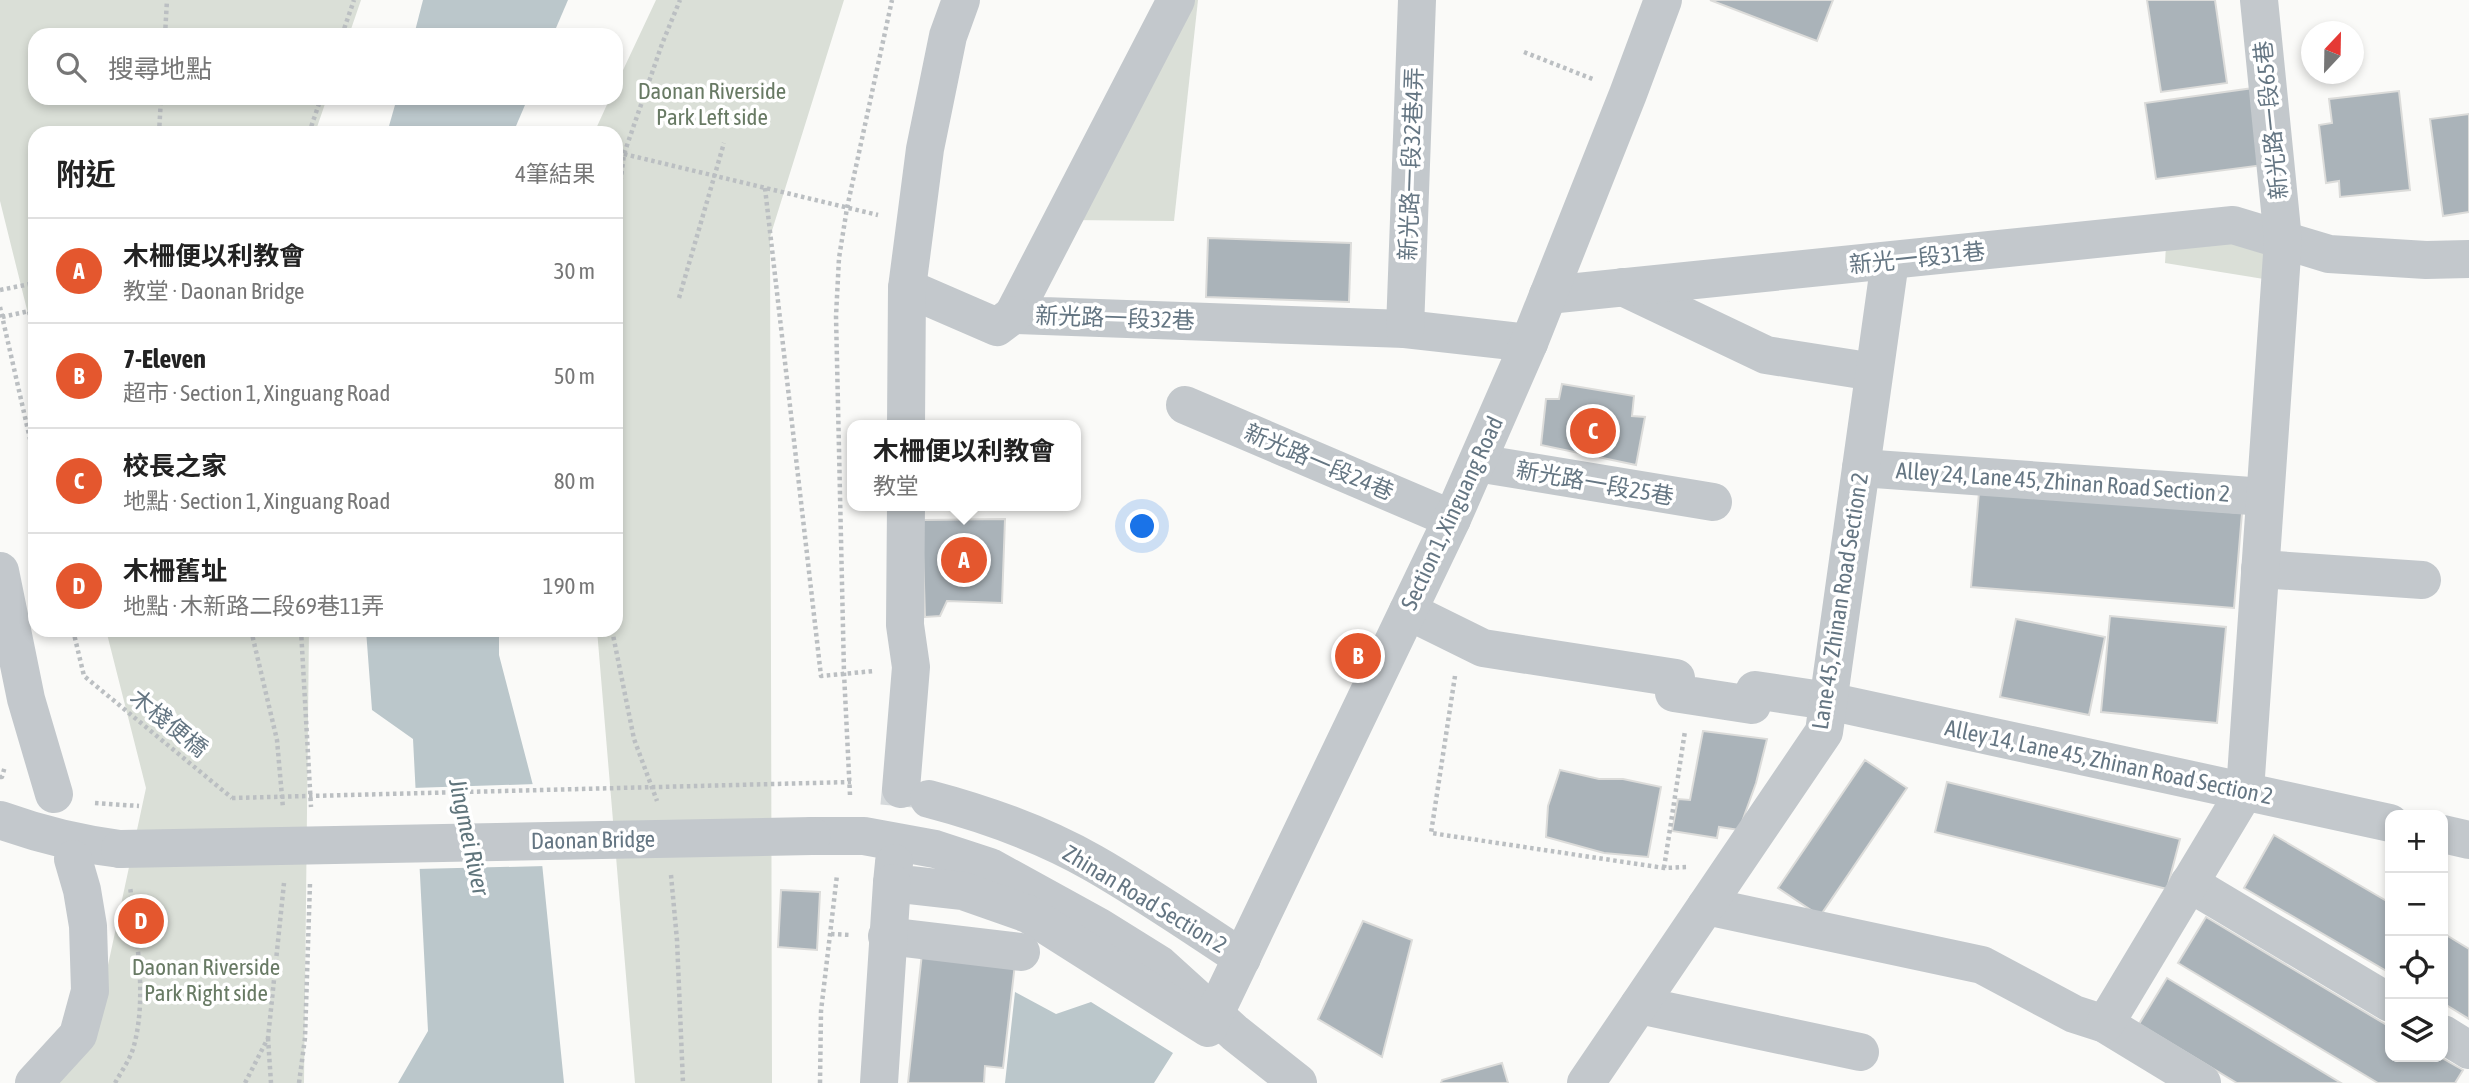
<!DOCTYPE html>
<html lang="zh-TW">
<meta charset="utf-8">
<style>
:root{--surface:#fff;--page:#f2f2f2;--text:#222;--muted:#767676;--line:#e0e0e0;--accent:#e4572e}
body{margin:0;font-family:"Asap Condensed","Noto Sans TC",sans-serif;background:var(--page);color:var(--text)}
.controls{position:absolute;right:21px;bottom:21px;display:grid;overflow:hidden;border-radius:14px;box-shadow:0 4px 10px #0003}
.controls button{width:63px;height:63px;display:grid;place-items:center;padding:0;border:0;border-bottom:2px solid var(--line);background:var(--surface);color:var(--text);font:35px sans-serif}
.compass{position:absolute;left:2301px;top:21px;width:63px;height:63px;border-radius:50%;background:var(--surface);box-shadow:0 4px 10px #0003;rotate:22deg}
.you{position:absolute;left:1143px;top:527px;width:24px;height:24px;margin:-18px;border:5px solid #fff;border-radius:50%;background:#1a73e8;box-shadow:0 0 0 10px #1a73e833}
.badge{display:grid;place-items:center;width:46px;height:46px;border-radius:50%;background:var(--accent);color:#fff;font-size:23px;font-weight:700}
.pin{position:absolute;translate:-50% -50%;border:4px solid #fff;box-shadow:0 2px 7px #0006}
.popup{position:absolute;left:847px;top:420px;width:234px;height:91px;box-sizing:border-box;display:grid;place-content:center;border-radius:14px;background:var(--surface);filter:drop-shadow(0 2px 5px #0005);font-size:23px;white-space:nowrap;color:var(--muted)}
.popup b{font-size:26px;color:var(--text)}
.popup::after{content:'';position:absolute;left:50%;top:100%;margin-left:-14px;border:14px solid transparent;border-top-color:var(--surface)}
.list{margin:0;padding:0;list-style:none}
h2{display:flex;justify-content:space-between;align-items:center;height:91px;margin:0;padding:0 28px;font-size:30px}
h2 small{font-size:23px;font-weight:400;color:var(--muted)}
.list li{display:grid;grid-template-columns:46px 1fr auto;gap:21px;align-items:center;box-sizing:border-box;height:105px;padding:0 28px;border-top:2px solid var(--line)}
.list b{display:block;font-size:26px;white-space:nowrap}
.list p{margin:0;font-size:23px;white-space:nowrap;color:var(--muted)}
.list em{font-size:23px;font-style:normal;color:var(--muted)}
.icon{flex:none;width:38px;height:38px;fill:none;stroke:currentColor;stroke-width:2;stroke-linecap:round;stroke-linejoin:round}
.map{position:relative;flex:none;width:2469px;height:1083px;overflow:hidden}
.search{position:absolute;background:var(--surface);box-shadow:0 4px 10px #0003;left:28px;top:28px;width:595px;height:77px;display:flex;align-items:center;gap:18px;box-sizing:border-box;padding:0 24px;border-radius:21px;color:var(--muted);font-size:26px}
.panel{position:absolute;background:var(--surface);box-shadow:0 4px 10px #0003;left:28px;top:126px;width:595px;height:511px;border-radius:21px}
.map>svg:first-child{display:block}
.green{fill:#dadfd7}
.water{fill:#bbc7cb}
.pier{fill:#fafaf8}
.building{fill:#aab3b9;stroke:#dcdcda;stroke-width:2}
.lines{fill:none;stroke-linecap:round;stroke-linejoin:round}
.minor-tunnel{stroke:#d5d9db;stroke-width:38;stroke-dasharray:38 19;stroke-linecap:butt}
.path{stroke:#bbbfc2;stroke-width:4.5;stroke-dasharray:3.5 3.5;stroke-linecap:butt}
.minor{stroke:#c3c8cc;stroke-width:38}
.path-bridge{stroke:#bbbfc2;stroke-width:4.5;stroke-dasharray:3.5 3.5;stroke-linecap:butt}
.minor-bridge{stroke:#c3c8cc;stroke-width:38}
.labels{text-anchor:middle;stroke-width:7;stroke-linejoin:round;paint-order:stroke}
.park-label{font-size:23px;fill:#687a64;stroke:#fff}
.street-label{font-size:23px;fill:#657683;stroke:#fff}
.water-label{font-size:24px;font-style:italic;fill:#60757c;stroke:#fff}
</style>
<div class="map">
<svg width="2469" height="1083" viewBox="0 0 2469 1083">
<rect width="100%" height="100%" fill="#fafaf8"/>
<g class="green">
<path d="M0,0H361L349,35H35V98H327L315,133H35V342L0,201Z"/>
<path d="M656,0H844L770,237L772,1083H635L597,630H616V133H594L610,98H616V85Z"/>
<path d="M1187,0H1198L1174,221L1068,220Z"/>
<path d="M2231,236L2274,249L2270,280L2165,263L2166,246Z"/>
<path d="M106,630H309L304,1083H53L93,1035L146,788Z"/>
</g>
<g class="water">
<path d="M423,0H568L553,35H414Z"/>
<path d="M397,98H528L513,133H387Z"/>
<path d="M366,630H499V655L535,793L564,1083H398L428,1031L413,739L372,710Z"/>
<path d="M1015,992L1056,1014L1091,1002L1173,1053L1154,1083H1005Z"/>
</g>
<path class="pier" d="M536,784L546,866L416,869L412,788Z"/>
<g class="building">
<path d="M1710,0H1833L1817,41Z"/>
<path d="M2147,0H2215L2227,83L2161,92Z"/>
<path d="M2268,86L2279,163L2156,179L2145,103Z"/>
<path d="M2399,91L2410,190L2340,197L2339,181L2326,183L2319,125L2332,123L2329,99Z"/>
<path d="M2469,114V212L2443,216L2430,119Z"/>
<path d="M1208,238L1351,243L1349,302L1206,297Z"/>
<path d="M1562,384L1634,396L1632,416L1645,417L1636,465L1541,445L1546,399H1559Z"/>
<path d="M1979,492L2242,513L2234,608L1971,587Z"/>
<path d="M1005,519L1002,603L947,601L940,616L925,617L922,520Z"/>
<path d="M2110,616L2226,627L2217,723L2101,712Z"/>
<path d="M2016,619L2105,637L2089,715L2000,697Z"/>
<path d="M1703,731L1767,739L1756,783L1739,830L1719,827L1717,838L1672,831L1678,799L1690,800Z"/>
<path d="M1865,760L1907,788L1820,916L1778,888Z"/>
<path d="M1560,770L1599,779H1623L1661,787L1648,857L1604,853L1546,837L1548,806Z"/>
<path d="M1947,782L2180,839L2167,889L1935,832Z"/>
<path d="M2274,835L2390,903V973L2244,888Z"/>
<path d="M781,890L820,892L817,950L778,947Z"/>
<path d="M2206,917L2390,1027V1057H2440L2463,1070L2455,1083H2378L2178,963Z"/>
<path d="M1363,921L1412,940L1382,1057L1318,1019Z"/>
<path d="M2443,933L2469,949V1019L2443,1003Z"/>
<path d="M923,944L1016,955L1003,1068L985,1066L984,1083H908Z"/>
<path d="M2167,978L2341,1083H2237L2139,1024Z"/>
<path d="M1502,1063L1508,1083H1441L1442,1080Z"/>
</g>
<g class="lines">
<path class="minor-tunnel" d="M894,863L901,789"/>
<g class="path">
<path d="M165,35L167,0"/>
<path d="M342,35L354,0"/>
<path d="M1524,52L1595,80"/>
<path d="M159,133L161,98"/>
<path d="M309,133L321,98"/>
<path d="M624,154L878,215"/>
<path d="M765,188L821,676L874,671"/>
<path d="M616,216L624,154L662,44L680,0"/>
<path d="M0,290L35,283"/>
<path d="M679,298L724,143"/>
<path d="M0,307L35,461"/>
<path d="M2,317L29,311L35,340"/>
<path d="M73,630L84,676L232,798"/>
<path d="M251,630L277,740L283,808"/>
<path d="M301,630L311,807"/>
<path d="M612,630L634,739L657,801"/>
<path d="M1455,676L1431,833L1664,868L1688,867"/>
<path d="M0,777H2L5,766"/>
<path d="M850,795L844,673L836,316L839,258L847,208L892,0"/>
<path d="M95,803L139,806"/>
<path d="M1664,868L1685,731"/>
<path d="M671,875L677,940L683,1083"/>
<path d="M831,934L851,935"/>
<path d="M268,1038L271,1083"/>
<path d="M115,1083C121,1072 129,1061 133,1049C148,998 136,938 130,886"/>
<path d="M245,1083L268,1038L284,883"/>
<path d="M299,1083L305,1038L310,883"/>
<path d="M820,1083L821,1011L837,875"/>
</g>
<g class="minor">
<path d="M1176,0L1013,315L1405,329L1529,343"/>
<path d="M1623,287L1766,355L1874,372"/>
<path d="M907,288L997,327L1013,315"/>
<path d="M1548,295L2233,225L2329,254L2426,260L2469,259"/>
<path d="M1405,329L1417,0"/>
<path d="M1185,405L1452,519"/>
<path d="M906,425L907,288L925,149L948,36L961,0"/>
<path d="M1477,463L1713,502"/>
<path d="M1861,468L2265,497"/>
<path d="M2260,569L2422,580"/>
<path d="M0,571L26,699L54,794"/>
<path d="M1408,611L1483,648L1676,678L1674,693L1752,705L1755,690L1828,701L2390,823"/>
<path d="M901,789L911,667L905,625L906,506"/>
<path d="M929,799C986,814 1042,834 1093,863C1144,892 1193,926 1242,958"/>
<path d="M0,820C39,834 79,844 120,849"/>
<path d="M2443,834L2469,840"/>
<path d="M812,836H864L935,849L990,867L1099,927L1160,965L1235,1033L1298,1083"/>
<path d="M894,863L892,883L963,891L1028,914L1208,1028L1452,519L1529,343L1628,94L1663,0"/>
<path d="M2189,883L2390,1003"/>
<path d="M1706,906L1982,965L2074,1014L2105,1024L2202,1083"/>
<path d="M887,936L1021,952"/>
<path d="M1639,1005L1860,1052"/>
<path d="M2105,1024L2245,791L2283,240L2259,0"/>
<path d="M2443,1034L2469,1050"/>
<path d="M34,1083L78,1035L90,991L88,926L82,890L73,859"/>
<path d="M879,1083L892,883"/>
<path d="M1586,1083L1824,732L1890,261"/>
</g>
<path class="path-bridge" d="M232,798L851,782"/>
<path class="minor-bridge" d="M120,849L812,836"/>
</g>
<g class="labels">
<g class="park-label">
<text x="712" y="99">Daonan Riverside<tspan x="712" dy="26">Park Left side</tspan></text>
<text x="206" y="975">Daonan Riverside<tspan x="206" dy="26">Park Right side</tspan></text>
</g>
<g class="street-label">
<text transform="translate(2271 120) rotate(-96)" y="8">新光路一段65巷</text>
<text transform="translate(1411 164) rotate(-88)" y="8">新光路一段32巷4弄</text>
<text transform="translate(1917 258) rotate(-6)" y="8">新光一段31巷</text>
<text transform="translate(1115 318) rotate(2)" y="8">新光路一段32巷</text>
<text transform="translate(1319 462) rotate(23)" y="8">新光路一段24巷</text>
<text transform="translate(2063 482) rotate(4)" y="8">Alley 24, Lane 45, Zhinan Road Section 2</text>
<text transform="translate(1595 483) rotate(10)" y="8">新光路一段25巷</text>
<text transform="translate(1452 513) rotate(-65)" y="8">Section 1, Xinguang Road</text>
<text transform="translate(1840 601) rotate(-81)" y="8">Lane 45, Zhinan Road Section 2</text>
<text transform="translate(169 723) rotate(39)" y="8">木棧便橋</text>
<text transform="translate(2109 762) rotate(12)" y="8">Alley 14, Lane 45, Zhinan Road Section 2</text>
<text transform="translate(593 840) rotate(-1)" y="8">Daonan Bridge</text>
<text transform="translate(1145 899) rotate(31)" y="8">Zhinan Road Section 2</text>
</g>
<g class="water-label">
<text transform="translate(469 837) rotate(78)" y="8">Jingmei River</text>
</g>
</g>
</svg>
<div class="controls">
<button>+</button>
<button>−</button>
<button><svg class="icon" aria-label="locate" viewBox="0 0 24 24"><circle cx="12" cy="12" r="6"/><path d="M12 2v4M12 18v4M2 12h4M18 12h4"/></svg></button>
<button><svg class="icon" aria-label="layers" viewBox="0 0 24 24"><path d="M12 4l9 5-9 5-9-5zM3 14l9 5 9-5"/></svg></button>
</div>
<svg class="compass" viewBox="-18 -18 36 36"><path d="M0-13l5 13h-10z" fill="#e53935"/><path d="M0 13l5-13h-10z" fill="#767676"/></svg>
<div class="you"></div>
<div class="pin badge" style="left:964px;top:560px">A</div>
<div class="popup"><b>木柵便以利教會</b>教堂</div>
<div class="pin badge" style="left:1358px;top:656px">B</div>
<div class="pin badge" style="left:1593px;top:431px">C</div>
<div class="pin badge" style="left:141px;top:921px">D</div>
<div class="search"><svg class="icon" aria-label="search" viewBox="0 0 24 24"><circle cx="10" cy="10" r="6"/><path d="M15 15l6 6"/></svg>搜尋地點</div>
<section class="panel">
<h2>附近<small>4筆結果</small></h2>
<ul class="list">
<li><span class="badge">A</span><div><b>木柵便以利教會</b><p>教堂 · Daonan Bridge</p></div><em>30 m</em></li>
<li><span class="badge">B</span><div><b>7-Eleven</b><p>超市 · Section 1, Xinguang Road</p></div><em>50 m</em></li>
<li><span class="badge">C</span><div><b>校長之家</b><p>地點 · Section 1, Xinguang Road</p></div><em>80 m</em></li>
<li><span class="badge">D</span><div><b>木柵舊址</b><p>地點 · 木新路二段69巷11弄</p></div><em>190 m</em></li>
</ul>
</section>
</div>
